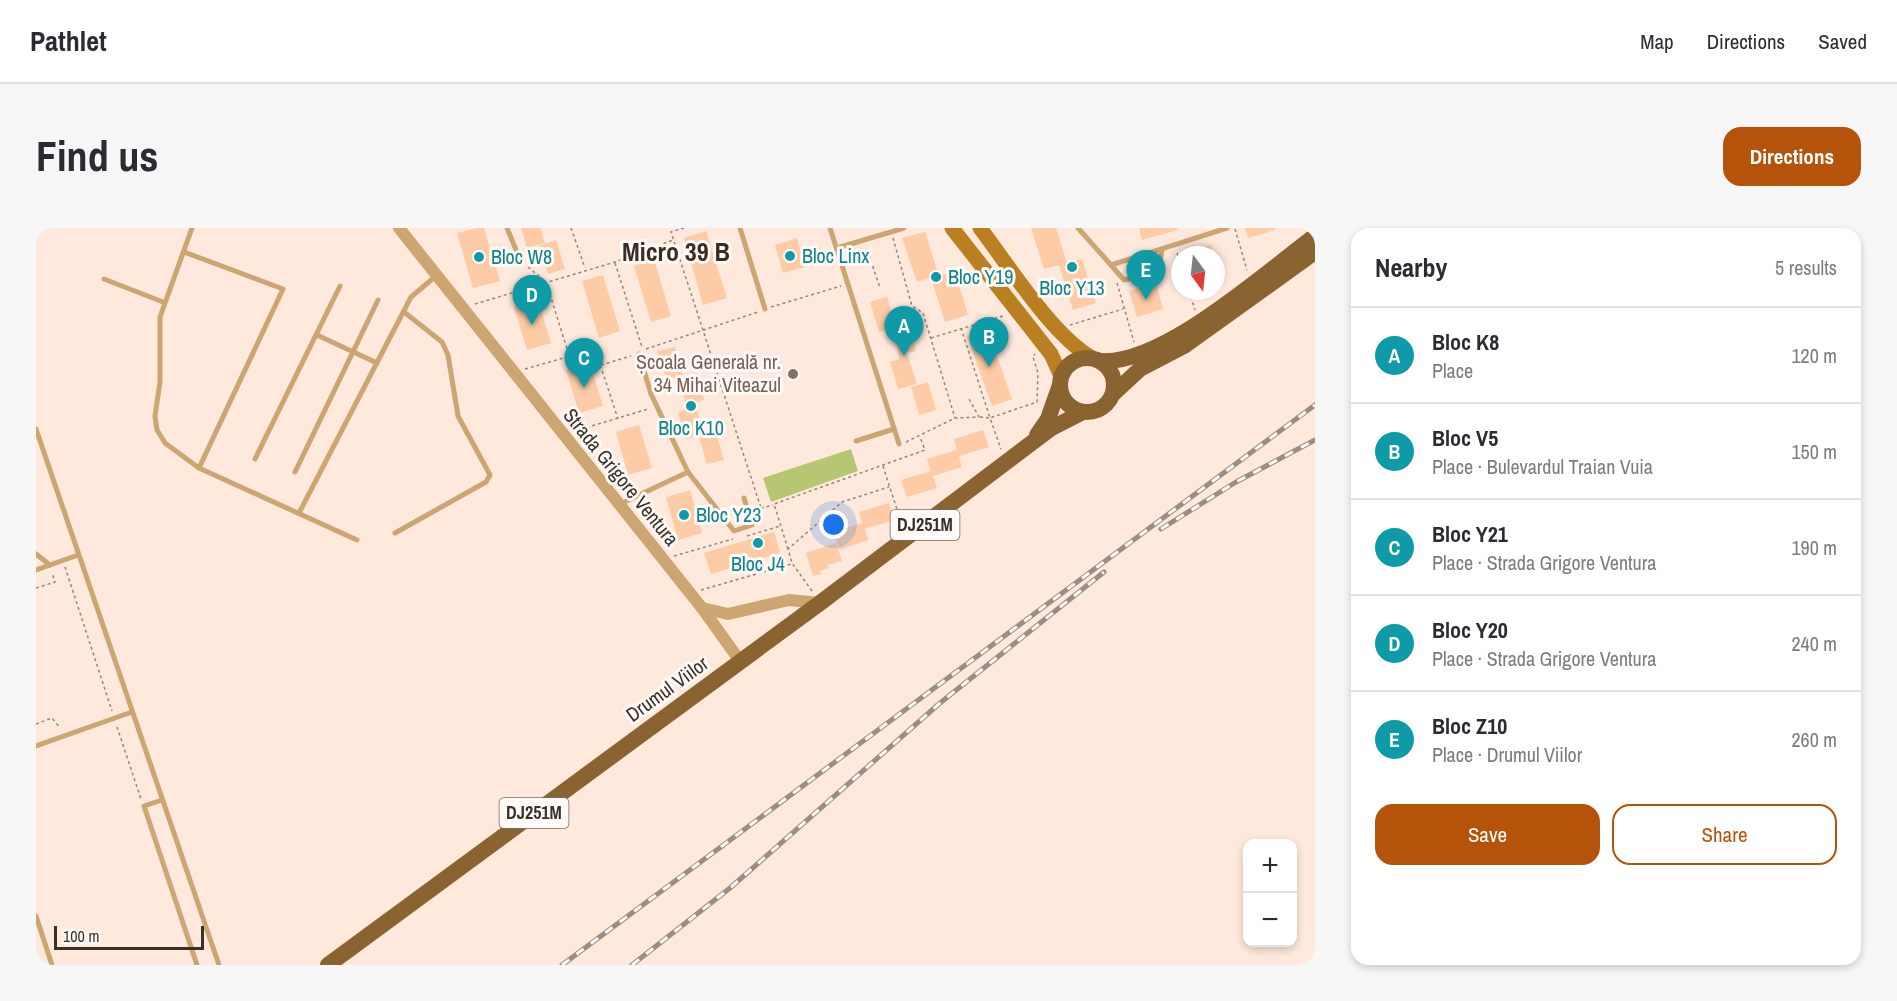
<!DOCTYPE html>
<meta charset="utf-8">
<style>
:root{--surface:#fff;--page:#f7f7f7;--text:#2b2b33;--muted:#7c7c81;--line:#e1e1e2;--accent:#b45309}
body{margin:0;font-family:"Archivo Narrow",sans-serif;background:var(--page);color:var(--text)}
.controls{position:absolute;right:18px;bottom:18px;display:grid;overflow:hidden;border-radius:12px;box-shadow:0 3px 9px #0003}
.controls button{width:54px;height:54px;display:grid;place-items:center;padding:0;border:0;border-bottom:2px solid var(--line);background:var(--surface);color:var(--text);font:30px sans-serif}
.compass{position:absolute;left:1135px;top:18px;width:54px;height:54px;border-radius:50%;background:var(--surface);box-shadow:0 3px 9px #0003;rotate:165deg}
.scale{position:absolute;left:18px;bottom:15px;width:150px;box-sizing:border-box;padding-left:6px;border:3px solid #38302b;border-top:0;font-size:16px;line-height:21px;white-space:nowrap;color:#38302b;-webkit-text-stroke:4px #fefaf7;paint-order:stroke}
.you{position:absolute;left:798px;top:297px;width:21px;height:21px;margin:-15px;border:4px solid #fff;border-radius:50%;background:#1a73e8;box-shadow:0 0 0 9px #1a73e833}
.badge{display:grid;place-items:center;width:39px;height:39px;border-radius:50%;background:var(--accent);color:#fff;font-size:20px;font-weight:700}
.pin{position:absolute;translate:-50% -50px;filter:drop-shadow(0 2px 3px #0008)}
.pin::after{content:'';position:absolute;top:32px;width:21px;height:18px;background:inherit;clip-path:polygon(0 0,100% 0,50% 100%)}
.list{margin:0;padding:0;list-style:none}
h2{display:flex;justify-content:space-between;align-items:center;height:78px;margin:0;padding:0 24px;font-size:26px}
h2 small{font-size:20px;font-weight:400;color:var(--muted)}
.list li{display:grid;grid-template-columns:39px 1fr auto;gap:18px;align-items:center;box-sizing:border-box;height:96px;padding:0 24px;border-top:2px solid var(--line)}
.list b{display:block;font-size:22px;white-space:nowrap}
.list p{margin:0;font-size:20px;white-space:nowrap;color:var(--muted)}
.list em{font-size:20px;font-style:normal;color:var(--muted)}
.actions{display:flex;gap:12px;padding:18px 24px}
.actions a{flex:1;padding:14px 0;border:2px solid var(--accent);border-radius:18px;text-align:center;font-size:21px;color:var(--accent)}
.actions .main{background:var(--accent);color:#fff}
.map{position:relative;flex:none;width:1279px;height:737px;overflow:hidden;border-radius:18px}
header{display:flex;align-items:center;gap:36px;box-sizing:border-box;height:84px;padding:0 30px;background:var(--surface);border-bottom:2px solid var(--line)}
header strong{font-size:28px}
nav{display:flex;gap:33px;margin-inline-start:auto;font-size:21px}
.intro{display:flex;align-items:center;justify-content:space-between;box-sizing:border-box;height:144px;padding:0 36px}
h1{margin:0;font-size:42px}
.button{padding:15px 27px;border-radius:18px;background:var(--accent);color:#fff;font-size:21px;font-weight:700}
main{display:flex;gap:36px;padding:0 36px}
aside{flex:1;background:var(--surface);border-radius:18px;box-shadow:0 3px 9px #0003}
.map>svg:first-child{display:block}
.green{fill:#b7c672}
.building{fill:#fdcca6}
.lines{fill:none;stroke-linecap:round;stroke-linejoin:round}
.path{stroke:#94867d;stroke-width:1.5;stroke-dasharray:3 3;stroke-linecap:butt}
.service{stroke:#cca570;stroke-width:5}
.tertiary{stroke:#cca570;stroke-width:12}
.secondary{stroke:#ba7f21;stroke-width:15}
.trunk{stroke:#8a6430;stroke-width:16}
.rail-casing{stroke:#9c8d84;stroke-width:5}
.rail{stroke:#fefaf7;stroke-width:3;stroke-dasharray:9;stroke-linecap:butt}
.culture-dot{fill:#0f9aa8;stroke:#fefaf7;stroke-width:2}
.education-dot{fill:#8d6e63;stroke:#fefaf7;stroke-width:2}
.labels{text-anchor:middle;stroke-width:6;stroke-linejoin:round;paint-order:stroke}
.shield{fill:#fefaf7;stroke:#736d68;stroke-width:1.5}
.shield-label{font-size:18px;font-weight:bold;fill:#38302b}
.culture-label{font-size:20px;fill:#0d838f;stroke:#fefaf7;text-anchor:start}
.education-label{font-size:20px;fill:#785e54;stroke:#fefaf7;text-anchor:end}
.street-label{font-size:20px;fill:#38302b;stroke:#fefaf7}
.district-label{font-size:26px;font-weight:bold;fill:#3b2c22;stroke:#fefaf7}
</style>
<header>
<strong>Pathlet</strong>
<nav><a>Map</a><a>Directions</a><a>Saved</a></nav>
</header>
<div class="intro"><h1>Find us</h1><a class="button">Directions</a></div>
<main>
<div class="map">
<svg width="1279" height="737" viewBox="0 0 1279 737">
<rect width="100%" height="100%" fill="#fee9dc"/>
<path class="green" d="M815,221L822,243L735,274L727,250Z"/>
<g class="building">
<path d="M441,0H448L464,53L437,60L421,5Z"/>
<path d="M485,0H504L509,15L491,20Z"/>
<path d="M995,0H1020L1031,35L1046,31L1060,75L1037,82L1023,37L1008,41Z"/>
<path d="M1103,0H1141L1142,2L1106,12Z"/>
<path d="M1209,0H1239V2L1212,10Z"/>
<path d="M670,3L691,70L667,77L648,10Z"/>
<path d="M889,4L903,48L919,43L932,87L909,94L895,50L881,54L866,10Z"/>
<path d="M761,10L769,39L747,45L739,17Z"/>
<path d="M520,12L529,41L512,46L503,18Z"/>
<path d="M1175,17L1178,27H1149V25Z"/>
<path d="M618,31L635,88L615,94L598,38Z"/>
<path d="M567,47L584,103L563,110L546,53Z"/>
<path d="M1120,55L1127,81L1101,89L1093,63Z"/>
<path d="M851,69L860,98L843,104L834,74Z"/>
<path d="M502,72L515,115L491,122L478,79Z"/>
<path d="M873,95L880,123L871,125L881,156L862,161L854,134L864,131L855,100Z"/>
<path d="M951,100L976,171L956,178L931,108Z"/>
<path d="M639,119L647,147L631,153L621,123Z"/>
<path d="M554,135L567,178L543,185L530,142Z"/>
<path d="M661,145L668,172L659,175L668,205L650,211L642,184L651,181L643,149Z"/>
<path d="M892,154L900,182L883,187L875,159Z"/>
<path d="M603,197L616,240L592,247L580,204Z"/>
<path d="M947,202L953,219L923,228L926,239L897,248L901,260L871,269L865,252L895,243L891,231L921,222L918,211Z"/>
<path d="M680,204L688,232L671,236L663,209Z"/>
<path d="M654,262L666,305L642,312L630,269Z"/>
<path d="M853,275L858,292L829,301L832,312L803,322L797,304L826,295L823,284Z"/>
<path d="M738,304L744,325L675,346L668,325Z"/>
<path d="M800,315L806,333L791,337L792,340L784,343L785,346L777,348L770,325Z"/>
</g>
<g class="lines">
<g class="path">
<path d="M535,0L549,40"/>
<path d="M648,0L635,4L725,280"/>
<path d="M1199,1L1211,42"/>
<path d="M857,10L876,78L887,85L919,190"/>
<path d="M831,21L844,60"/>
<path d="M1141,25L1144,33"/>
<path d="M579,35L606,119"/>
<path d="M492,39L510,54L533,127"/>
<path d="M1081,55L1098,114"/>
<path d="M1153,63L1159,82"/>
<path d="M439,76L579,34L637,12"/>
<path d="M735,79L805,58"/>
<path d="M1034,97L1087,81"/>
<path d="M925,100L954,190L1001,174L1002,145L997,129L999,126"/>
<path d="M895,110L967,88"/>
<path d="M610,121L722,84"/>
<path d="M565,137L595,128"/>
<path d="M489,141L559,121L582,191"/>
<path d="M944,189L954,190L965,221"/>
<path d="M539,203L612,181"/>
<path d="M870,214L919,190L943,189L932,169"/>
<path d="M847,238L866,297"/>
<path d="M719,282L737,277"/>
<path d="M711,308L744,298"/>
<path d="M752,321L738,276L889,222L884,209"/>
<path d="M638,328L697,311"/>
<path d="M29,339L76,483"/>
<path d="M0,360L19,354L16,345"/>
<path d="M665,362L755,336"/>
<path d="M776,363L756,335L752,321L806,274L853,259"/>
<path d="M0,496L16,490L24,500"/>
<path d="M81,499L105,571"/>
</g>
<g class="service">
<path d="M156,0L124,89V154L119,188L121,202L129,215L163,240L321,312"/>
<path d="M471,0L485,34"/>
<path d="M704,0L729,81"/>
<path d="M794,0L863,216"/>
<path d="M1042,0L1075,37L1191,0"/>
<path d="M801,20L868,0"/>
<path d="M148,24L247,61L163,240"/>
<path d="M1075,37L1088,52L1122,43L1126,22"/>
<path d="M68,51L127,74"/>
<path d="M281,107L341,135"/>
<path d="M603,126L615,166L652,244"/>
<path d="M0,201L183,737"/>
<path d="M820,213L858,201"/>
<path d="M219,231L304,58"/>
<path d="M259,244L342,72"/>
<path d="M584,276L652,244L698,303L716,297L708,270"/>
<path d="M263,285L375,69L400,48"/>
<path d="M359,305L450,254L454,247L422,188L412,127L406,114L368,84"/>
<path d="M0,326L14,337"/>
<path d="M0,342L42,327"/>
<path d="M0,518L96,484"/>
<path d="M126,572L108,578L161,737"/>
<path d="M0,688L16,737"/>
</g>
<g class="tertiary">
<path d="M363,0L666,380L704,433"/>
<path d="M666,380L692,386L753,372L784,375"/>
</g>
<g class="secondary">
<path d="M916,0L1015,126L1025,148"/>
<path d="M944,0C973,38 1016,107 1056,130"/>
</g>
<g class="trunk">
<circle cx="1051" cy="157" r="27"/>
<path d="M1065,133C1127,137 1229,45 1279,8"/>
<path d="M1077,166L1104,141L1148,118L1279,24"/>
<path d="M1001,207L1012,191L1024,157"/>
<path d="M292,737L784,375L1014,201L1047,184"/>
</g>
<defs>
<g id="rail">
<path d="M1125,301L1200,254L1279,212"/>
<path d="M526,737L1279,177"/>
<path d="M596,737L694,660L904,475L1068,344"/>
</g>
</defs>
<use href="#rail" class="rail-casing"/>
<use href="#rail" class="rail"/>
</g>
<g class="culture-dot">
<circle cx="754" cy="28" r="6"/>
<circle cx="443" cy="29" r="6"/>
<circle cx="1036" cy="39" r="6"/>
<circle cx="900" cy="49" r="6"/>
<circle cx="655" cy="178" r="6"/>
<circle cx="648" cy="287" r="6"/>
<circle cx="722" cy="315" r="6"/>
</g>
<circle class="education-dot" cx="757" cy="146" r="6"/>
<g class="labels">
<g class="shield">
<rect x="854.5" y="282" width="69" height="30" rx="4.5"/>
<rect x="463.5" y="570" width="69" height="30" rx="4.5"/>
</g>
<g class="shield-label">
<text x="889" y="303">DJ251M</text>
<text x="498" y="591">DJ251M</text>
</g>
<g class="culture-label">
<text x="766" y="35">Bloc Linx</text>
<text x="455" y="36">Bloc W8</text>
<text x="912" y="56">Bloc Y19</text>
<text x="1036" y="67" text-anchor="middle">Bloc Y13</text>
<text x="655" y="207" text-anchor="middle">Bloc K10</text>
<text x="660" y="294">Bloc Y23</text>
<text x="722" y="343" text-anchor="middle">Bloc J4</text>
</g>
<g class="education-label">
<text x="745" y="141">Școala Generală nr.<tspan x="745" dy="23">34 Mihai Viteazul</tspan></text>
</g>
<g class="street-label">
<text transform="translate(585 249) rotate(51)" y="7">Strada Grigore Ventura</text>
<text transform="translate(631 461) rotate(-36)" y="7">Drumul Viilor</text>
</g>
<g class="district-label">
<text x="640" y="33">Micro 39 B</text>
</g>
</g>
</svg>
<div class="controls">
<button>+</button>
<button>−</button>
</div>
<svg class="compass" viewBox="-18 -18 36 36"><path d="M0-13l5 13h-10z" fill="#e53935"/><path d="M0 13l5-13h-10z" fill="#7c7c81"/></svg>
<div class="scale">100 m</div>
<div class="you"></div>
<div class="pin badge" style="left:868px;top:128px;background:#0f9aa8">A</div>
<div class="pin badge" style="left:953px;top:139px;background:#0f9aa8">B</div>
<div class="pin badge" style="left:548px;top:160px;background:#0f9aa8">C</div>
<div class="pin badge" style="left:496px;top:97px;background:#0f9aa8">D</div>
<div class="pin badge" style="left:1110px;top:72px;background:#0f9aa8">E</div>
</div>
<aside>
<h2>Nearby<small>5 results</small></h2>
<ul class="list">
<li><span class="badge" style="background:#0f9aa8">A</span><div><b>Bloc K8</b><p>Place</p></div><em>120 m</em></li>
<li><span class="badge" style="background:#0f9aa8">B</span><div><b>Bloc V5</b><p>Place · Bulevardul Traian Vuia</p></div><em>150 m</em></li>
<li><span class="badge" style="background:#0f9aa8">C</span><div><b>Bloc Y21</b><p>Place · Strada Grigore Ventura</p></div><em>190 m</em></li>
<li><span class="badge" style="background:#0f9aa8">D</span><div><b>Bloc Y20</b><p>Place · Strada Grigore Ventura</p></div><em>240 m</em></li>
<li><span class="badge" style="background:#0f9aa8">E</span><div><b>Bloc Z10</b><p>Place · Drumul Viilor</p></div><em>260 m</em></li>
</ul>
<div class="actions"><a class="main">Save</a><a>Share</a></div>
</aside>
</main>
